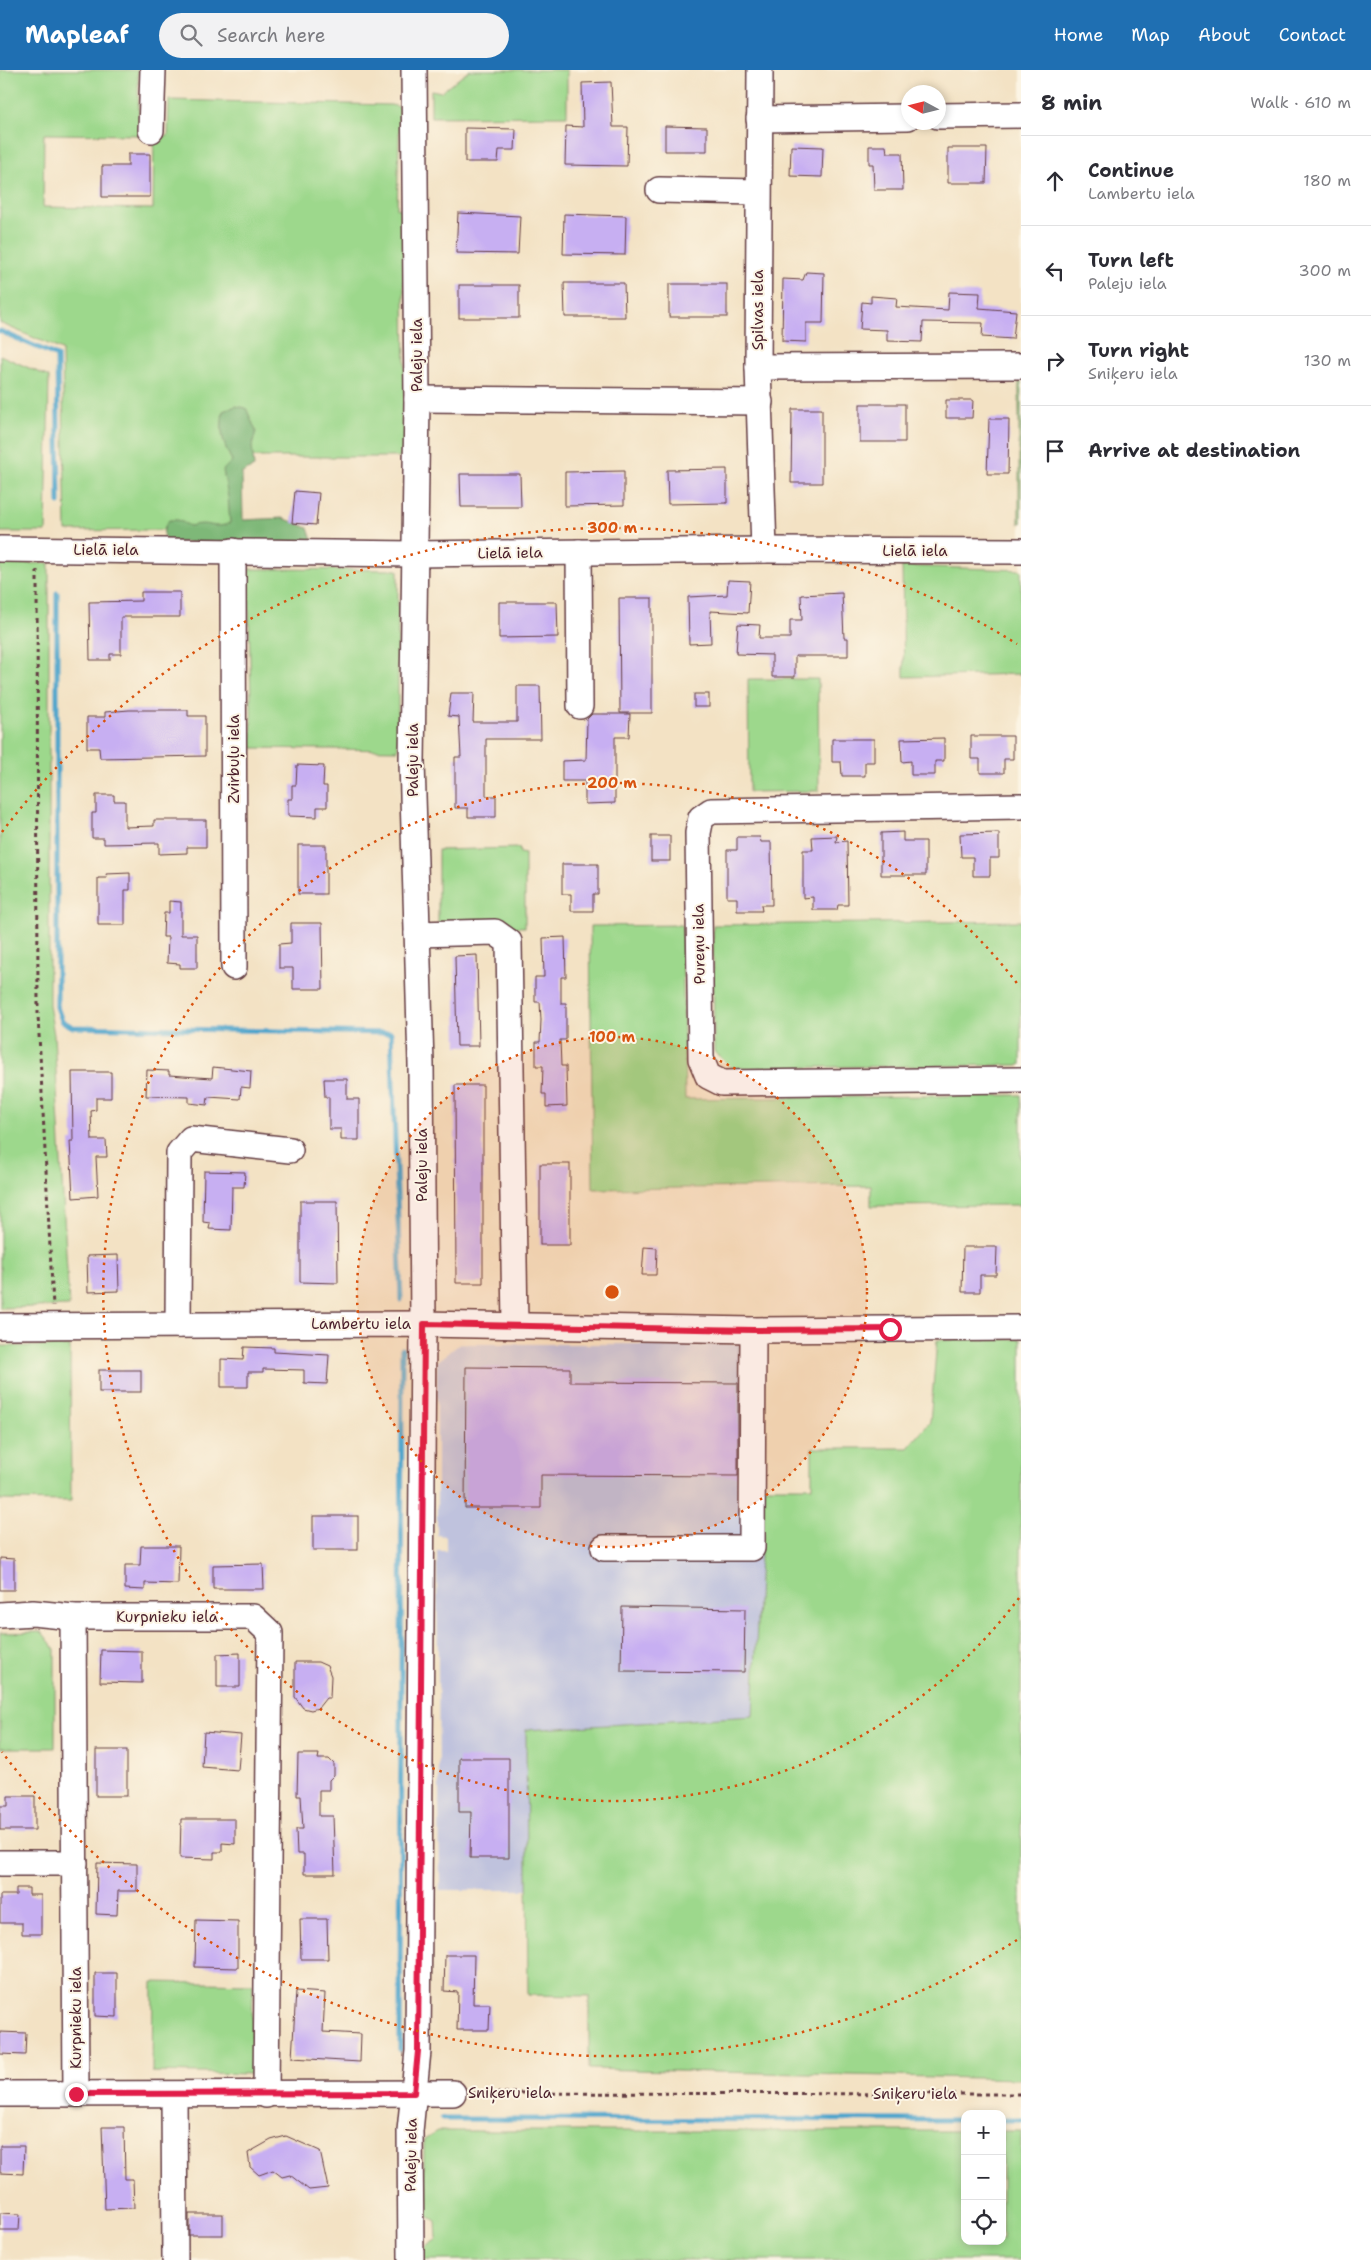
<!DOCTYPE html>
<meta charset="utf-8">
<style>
:root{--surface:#fff;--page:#f2f2f3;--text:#2b2b33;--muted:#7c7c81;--line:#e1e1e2;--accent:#1f6fb2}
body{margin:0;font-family:"Shantell Sans",sans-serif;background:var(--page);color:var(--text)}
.controls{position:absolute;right:15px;bottom:15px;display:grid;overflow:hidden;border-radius:10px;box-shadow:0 2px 8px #0003}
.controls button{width:45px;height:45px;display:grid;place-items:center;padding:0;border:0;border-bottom:1px solid var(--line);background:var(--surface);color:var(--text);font:25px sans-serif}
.compass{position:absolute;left:901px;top:15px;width:45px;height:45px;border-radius:50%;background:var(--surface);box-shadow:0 2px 8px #0003;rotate:277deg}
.stop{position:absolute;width:15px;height:15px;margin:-11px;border:4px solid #e11d48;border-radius:50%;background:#fff}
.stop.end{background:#e11d48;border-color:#fff;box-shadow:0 1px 5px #0008}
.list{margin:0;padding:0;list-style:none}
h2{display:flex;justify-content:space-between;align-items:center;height:65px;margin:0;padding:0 20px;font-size:21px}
h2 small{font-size:16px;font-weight:400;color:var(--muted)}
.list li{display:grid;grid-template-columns:32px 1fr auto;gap:15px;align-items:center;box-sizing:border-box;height:90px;padding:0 20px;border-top:1px solid var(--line)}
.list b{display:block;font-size:19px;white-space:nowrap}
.list p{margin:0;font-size:16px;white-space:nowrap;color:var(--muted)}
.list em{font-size:16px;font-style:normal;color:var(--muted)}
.icon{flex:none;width:28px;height:28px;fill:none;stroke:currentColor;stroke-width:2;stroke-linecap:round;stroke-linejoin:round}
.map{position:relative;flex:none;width:1021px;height:2190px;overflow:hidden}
header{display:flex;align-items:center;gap:30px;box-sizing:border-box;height:70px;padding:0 25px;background:var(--accent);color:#fff}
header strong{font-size:24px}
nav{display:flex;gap:28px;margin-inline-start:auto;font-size:18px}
.search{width:350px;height:45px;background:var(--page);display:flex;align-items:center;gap:12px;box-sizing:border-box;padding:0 18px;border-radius:28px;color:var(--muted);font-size:19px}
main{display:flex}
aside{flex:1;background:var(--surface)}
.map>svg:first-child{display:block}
.industrial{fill:#bfc2dd}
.green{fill:#9dd88c;stroke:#747c5c}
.forest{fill:#7eb878;stroke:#646c52}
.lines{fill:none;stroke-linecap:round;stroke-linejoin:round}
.stream{stroke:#50a5cc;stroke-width:5}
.building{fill:#c7aff2}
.minor-casing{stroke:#633c42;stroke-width:28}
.path{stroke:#633c42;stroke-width:3;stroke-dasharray:4 4;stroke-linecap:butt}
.minor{stroke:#fff;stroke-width:25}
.route{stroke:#e11d48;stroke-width:6}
.ring{fill:none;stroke:#d8530f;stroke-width:2.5;stroke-dasharray:2.5 5}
.labels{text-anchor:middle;stroke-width:4;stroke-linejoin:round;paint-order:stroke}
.street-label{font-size:15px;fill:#4a1f2b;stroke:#fcf5e5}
.centre{fill:#d8530f;stroke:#fcf5e5;stroke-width:2.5}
.ring-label{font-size:15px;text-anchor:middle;font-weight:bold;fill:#d8530f;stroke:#fcf5e5;stroke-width:4;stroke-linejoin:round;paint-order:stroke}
</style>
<header>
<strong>Mapleaf</strong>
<div class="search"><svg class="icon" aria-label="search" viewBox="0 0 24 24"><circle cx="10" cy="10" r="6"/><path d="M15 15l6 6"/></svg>Search here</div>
<nav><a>Home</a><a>Map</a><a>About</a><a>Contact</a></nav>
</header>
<main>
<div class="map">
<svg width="1021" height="2190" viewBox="0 0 1021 2190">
<rect width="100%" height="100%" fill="#fcf5e5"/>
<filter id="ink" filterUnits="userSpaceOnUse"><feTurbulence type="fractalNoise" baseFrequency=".02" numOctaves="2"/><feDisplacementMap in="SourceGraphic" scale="10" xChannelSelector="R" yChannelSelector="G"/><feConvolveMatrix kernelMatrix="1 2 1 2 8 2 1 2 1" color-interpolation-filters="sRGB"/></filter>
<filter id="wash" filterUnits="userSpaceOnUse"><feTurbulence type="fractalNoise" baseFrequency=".0096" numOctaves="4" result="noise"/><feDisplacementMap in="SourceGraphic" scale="20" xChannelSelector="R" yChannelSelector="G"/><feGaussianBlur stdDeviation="1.12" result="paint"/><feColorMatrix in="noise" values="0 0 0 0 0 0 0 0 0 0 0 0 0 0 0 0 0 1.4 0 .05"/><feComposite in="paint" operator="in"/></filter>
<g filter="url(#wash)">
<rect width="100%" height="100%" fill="#f3e2c4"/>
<path class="industrial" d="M460,1274H765L763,1417L753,1646L526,1660L528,1820H440L437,1481H446V1466L437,1465V1291Z"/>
<g class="green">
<path d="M0,0H138L139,65L44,64L43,137L153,139L154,66H168L169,30L391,35L400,37L397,139L403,138L406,387H234L232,459L66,461L62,280L0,253Z"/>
<path d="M470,0H567V46L431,47V20L441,22Z"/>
<path d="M0,285L49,307L46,462H0Z"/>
<rect x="1019" y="312" width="2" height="141"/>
<path d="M49,493V935L54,965L69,1236L0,1238V494Z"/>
<path d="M902,496L1021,500V604L904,607Z"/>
<path d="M248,499L398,500V680L252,678Z"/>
<path d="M748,609H818L819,721L749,722Z"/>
<path d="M519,778L520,783L525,784V857H438V780Z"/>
<path d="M1021,851V995L732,998L714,981L713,855Z"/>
<path d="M682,855L685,1029L1021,1025V1135L871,1136V1116L593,1119L590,856Z"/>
<path d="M1021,1269V2009L589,1999V1926L528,1925L526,1660L753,1646L763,1417H812V1378H908L930,1352L937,1270Z"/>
<path d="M0,1276H70L71,1431L0,1430Z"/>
<path d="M42,1562L55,1579V1678H0V1563Z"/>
<path d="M153,1912L253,1914L251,2004L152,2002Z"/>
<path d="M437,2061H965V2171H1002V2061H1021V2190H424V2178L437,2169L436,2151L424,2144V2069Z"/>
</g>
<path class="forest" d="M236,336L246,338L256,361L252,376L254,397L242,403L243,450L283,448L308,458L313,473L166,472C162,463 163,458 169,450H178L190,456C210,450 213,461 230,453L228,427L223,400L232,391C222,372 220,362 223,341Z"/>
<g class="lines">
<g class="stream">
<path d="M0,261L57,286L59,433"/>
<path d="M57,523V937L62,951L73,957L391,963L401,1230"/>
<path d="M400,1980L402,1279"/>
<path d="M442,2049L965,2050"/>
<path d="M1002,2050H1021"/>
</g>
</g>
<g id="blocks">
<g class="building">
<path d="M611,12L613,57H628L627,96L565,95L566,56L583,57L582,13Z"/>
<path d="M665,56L707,57V81H665Z"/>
<path d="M465,58L516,59L515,80H499L498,92H465Z"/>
<path d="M791,76L823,77L822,107L790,106Z"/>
<path d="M869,76H886L887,83H902L903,120H874L873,94H869Z"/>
<path d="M948,78H987L986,113H948Z"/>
<path d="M128,84H150V127H102V96H128Z"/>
<path d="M458,143L520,146L518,184L456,183Z"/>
<path d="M564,144L626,146L625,185L563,184Z"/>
<path d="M806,202L824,203L823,253H806V272L782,271L783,209L803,210Z"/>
<path d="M564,213H624L625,247H565Z"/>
<rect x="669" y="214" width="58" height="33"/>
<rect x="459" y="215" width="60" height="33"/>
<path d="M949,222L980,223L979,238L1016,241L1013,269L982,267L983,253L923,252L922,272L887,271V260L860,259L862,232L871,233V226L897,228L896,237L948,240Z"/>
<path d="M946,330H973L972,348H946Z"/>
<rect x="860" y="334" width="45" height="38"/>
<path d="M792,339H822V413H791Z"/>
<path d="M989,349H1009L1008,404H987Z"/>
<path d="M727,399V433L668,434L667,400Z"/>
<path d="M624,401V435L565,436V402Z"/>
<path d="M460,404H520L521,437H461Z"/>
<path d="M295,421L319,423L316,455L292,453Z"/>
<path d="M728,510L750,511L748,543L710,541L711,573L689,574L688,527L727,525Z"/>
<path d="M141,522H180V547H121V584H110V590H90L89,532L141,531Z"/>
<path d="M842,523L844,568H848V586H795V607H772V585L736,584L738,554L760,555L759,568H790V550H802L801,525Z"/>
<path d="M619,528H652V643H620Z"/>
<path d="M499,532H557L558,567L499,568Z"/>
<path d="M517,616H540L541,669H486V726H496V747H468V738H455V687H461L459,647L448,646L451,623H474L473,652H517Z"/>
<rect x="694" y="624" width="15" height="13"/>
<path d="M129,640H188V646H205V686L100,688L99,678H87V647H105V642Z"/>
<path d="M592,644H630L629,667H615V733L585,734V711H562V691L586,690L587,649Z"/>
<path d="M971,666H1013V689H1004V703H980V689H971Z"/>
<path d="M944,668V691H935V705H911V691L902,692L901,669Z"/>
<path d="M832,669H874V692H865V706H842L841,692H832Z"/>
<path d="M297,695L324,696L323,716H327V737H317V747L288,746V729H292V715H296Z"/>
<path d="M96,725H114V731H125V757L154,756V750H206V777H187V783L159,784V773L104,774V768H92V743H96Z"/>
<path d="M903,762V771H926V805H881V763Z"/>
<path d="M999,763V788H990V806H973V787H961L960,764Z"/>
<rect x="651" y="766" width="19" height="25"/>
<path d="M837,766L836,772L847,771L848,835H838L837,840H813V827L803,828V780H813L812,767Z"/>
<path d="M737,767H760L761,772H771L772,835H761L762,841H737V828H727V780H737Z"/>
<rect x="298" y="775" width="28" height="49"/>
<path d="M562,794H598V824H593V841H571V824H562Z"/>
<path d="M130,803V820H125V855H98V808H107L106,804Z"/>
<path d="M169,831L181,832V865H197V898H180V894L167,893L168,867H163L164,843H169Z"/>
<path d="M291,853H322L323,919H293V898H279V874L291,873Z"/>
<path d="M565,867L566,907H561V933H566V970H560L561,996H566L567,1036L546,1037V1024H542L543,996H536V972H540L541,950L540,932H535V907H544L543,868Z"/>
<path d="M477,885L479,976H457L455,886Z"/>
<path d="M213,997L251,1001L250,1018L241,1017L240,1029L208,1027L207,1035L189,1033V1027L146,1026L147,1000L169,1001V1005L212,1008Z"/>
<path d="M72,1002H111V1028H96V1040L91,1041L92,1070H106L107,1087H96L98,1126L73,1128L70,1071H73Z"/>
<path d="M324,1009H347V1029H359V1070H341V1059H329V1027H325Z"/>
<path d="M455,1015H483V1213H456Z"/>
<rect x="540" y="1094" width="30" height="81"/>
<path d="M204,1101L245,1102L244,1117H232L231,1160L209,1159L210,1153L203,1152Z"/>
<path d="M300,1131H337L338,1213L300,1212Z"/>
<path d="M644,1177L657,1178L656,1205H642Z"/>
<path d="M963,1177H997L996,1205H980V1222H962Z"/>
<path d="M118,1185L119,1221L88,1222L87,1186Z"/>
<path d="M244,1277L274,1278V1282L329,1285L327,1314L304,1313V1300L263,1299V1302H248V1317H221V1289L243,1290Z"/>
<path d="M466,1297L570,1298V1312L738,1313V1406L541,1405V1438H465Z"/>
<rect x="99" y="1300" width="42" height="22"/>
<rect x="313" y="1446" width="45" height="34"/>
<path d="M141,1476H179L178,1514L145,1513V1520L125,1519V1495H140Z"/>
<path d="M0,1488L14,1489V1520H0Z"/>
<path d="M263,1494L264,1519H213V1495Z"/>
<path d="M622,1537L745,1539L744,1602L621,1601Z"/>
<path d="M101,1580L142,1581V1613L100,1612Z"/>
<path d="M240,1583V1617H217V1584Z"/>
<path d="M295,1592H318L327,1596L331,1606L330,1628H326L318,1638L311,1640L303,1638L295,1627Z"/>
<path d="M204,1662L241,1665L238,1700L202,1697Z"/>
<rect x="96" y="1680" width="31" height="46"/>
<path d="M298,1684H319L318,1689H329L334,1694V1705L329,1710V1720H319V1746H333L335,1804H304V1784H297L296,1759H303L301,1726H297Z"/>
<path d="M459,1688H509V1788H470L471,1742H459Z"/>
<path d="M8,1726H35V1760H0V1736H8Z"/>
<path d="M181,1749H235V1774L222,1773V1782H214V1789L180,1788Z"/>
<path d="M97,1793L137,1794V1821H118L117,1845L96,1844Z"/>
<path d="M16,1818H29V1825H41V1864H22V1853H0V1825H16Z"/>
<path d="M300,1849H327L328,1889H301Z"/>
<path d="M196,1850L238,1851V1898L195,1897Z"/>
<path d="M445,1885H474L473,1934H490L489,1960H457L458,1922L444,1921Z"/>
<path d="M95,1903H117V1947L95,1946Z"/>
<path d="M296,1921L325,1923L323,1962L361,1964L360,1992L292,1988Z"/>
<path d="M0,1962L26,1963L25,1985L0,1984Z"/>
<path d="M102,2057H124L125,2109H133L134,2138L105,2139Z"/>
<path d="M286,2066L320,2081L328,2118L309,2120L290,2105L282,2107L273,2100L259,2105L250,2097L248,2083L271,2070Z"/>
<path d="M0,2076H24L23,2104L0,2103Z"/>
<path d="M0,2143L20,2144L19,2160H0Z"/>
<rect x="189" y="2144" width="34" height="21"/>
</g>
</g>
</g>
<g filter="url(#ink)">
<use href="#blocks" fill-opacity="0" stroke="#633c42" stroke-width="1"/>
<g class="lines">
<defs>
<g id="minor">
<path d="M760,0L758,297L764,480"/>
<path d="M938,46L1021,45"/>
<path d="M759,49L908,47"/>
<path d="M151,60L153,0"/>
<path d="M659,120L758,122"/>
<path d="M758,297L1021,296"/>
<path d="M417,329L760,332"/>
<path d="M0,479L415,484L764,480L1021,481"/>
<path d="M233,481L234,897"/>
<path d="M579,482L580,636"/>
<path d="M1021,736L711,741L701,748L698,763L701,989L708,1006L722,1013L1021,1010"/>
<path d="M417,864L495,862L509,872L515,1255"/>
<path d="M178,1255L179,1083L191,1069L290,1080"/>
<path d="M0,1256L423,1254L753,1260L1021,1258"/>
<path d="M604,1478H752L753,1260"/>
<path d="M0,1545L33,1543L73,1547H253L270,1563L266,2025"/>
<path d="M73,1547L76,2024"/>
<path d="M0,1793H75"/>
<path d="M0,2024L453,2023"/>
<path d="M174,2025L175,2190"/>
<path d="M411,2190L410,2061L418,1981L423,1254L421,994L412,692L417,329L414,0"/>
</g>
</defs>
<use href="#minor" class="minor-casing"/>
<g class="path">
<path d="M37,500L38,945L53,1236"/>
<path d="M472,2023L1021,2024"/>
</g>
<use href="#minor" class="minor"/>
</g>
</g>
<g class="lines" filter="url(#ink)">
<path class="route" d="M76,2024L414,2023L418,1981L424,1254L753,1260L890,1259"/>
</g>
<circle cx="612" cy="1222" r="255" fill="#d8530f" fill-opacity=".12"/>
<g class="ring">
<circle cx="612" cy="1222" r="255"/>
<path d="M1019 1528A509 509 0 1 1 1019 916"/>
<path d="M1017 1870A764 764 0 0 1 2 1682M2 762A764 764 0 0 1 1017 574"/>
</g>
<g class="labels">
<g class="street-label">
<text transform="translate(758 240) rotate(-90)" y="5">Spilvas iela</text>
<text transform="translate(417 285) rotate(-90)" y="5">Paleju iela</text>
<text x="106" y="485">Lielā iela</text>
<text x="915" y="486">Lielā iela</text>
<text transform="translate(510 483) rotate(-1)" y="5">Lielā iela</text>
<text transform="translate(234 689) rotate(-90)" y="5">Zvirbuļu iela</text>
<text transform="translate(413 690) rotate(-90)" y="5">Paleju iela</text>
<text transform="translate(699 874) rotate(-91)" y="5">Pureņu iela</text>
<text transform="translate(422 1095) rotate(-90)" y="5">Paleju iela</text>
<text x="361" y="1259">Lambertu iela</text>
<text x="167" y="1552">Kurpnieku iela</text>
<text transform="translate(76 1948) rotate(-90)" y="5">Kurpnieku iela</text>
<text x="510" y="2028">Sniķeru iela</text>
<text x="915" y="2029">Sniķeru iela</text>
<text transform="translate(411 2085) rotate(-89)" y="5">Paleju iela</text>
</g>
</g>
<circle cx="612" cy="1222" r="8" class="centre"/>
<g class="ring-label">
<text x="612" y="463">300 m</text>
<text x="612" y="718">200 m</text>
<text x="612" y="972">100 m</text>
</g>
</svg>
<div class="controls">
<button>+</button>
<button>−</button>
<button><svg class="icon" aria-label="locate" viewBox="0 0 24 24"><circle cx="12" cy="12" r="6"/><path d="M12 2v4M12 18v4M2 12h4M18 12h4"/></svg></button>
</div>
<svg class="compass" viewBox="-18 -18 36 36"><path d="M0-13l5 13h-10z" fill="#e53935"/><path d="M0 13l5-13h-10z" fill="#7c7c81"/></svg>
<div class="stop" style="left:890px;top:1259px"></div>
<div class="stop end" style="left:76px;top:2024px"></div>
</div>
<aside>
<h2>8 min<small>Walk · 610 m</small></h2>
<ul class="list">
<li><svg class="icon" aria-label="ahead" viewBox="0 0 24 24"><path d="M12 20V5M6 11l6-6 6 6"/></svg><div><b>Continue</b><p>Lambertu iela</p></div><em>180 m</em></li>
<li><svg class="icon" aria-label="left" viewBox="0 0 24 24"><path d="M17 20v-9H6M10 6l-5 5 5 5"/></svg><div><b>Turn left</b><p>Paleju iela</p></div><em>300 m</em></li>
<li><svg class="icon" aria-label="right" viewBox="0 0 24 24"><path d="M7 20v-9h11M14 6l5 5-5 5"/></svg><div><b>Turn right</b><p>Sniķeru iela</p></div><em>130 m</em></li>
<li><svg class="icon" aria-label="arrive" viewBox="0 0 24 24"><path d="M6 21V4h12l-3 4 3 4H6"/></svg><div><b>Arrive at destination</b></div></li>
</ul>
</aside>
</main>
